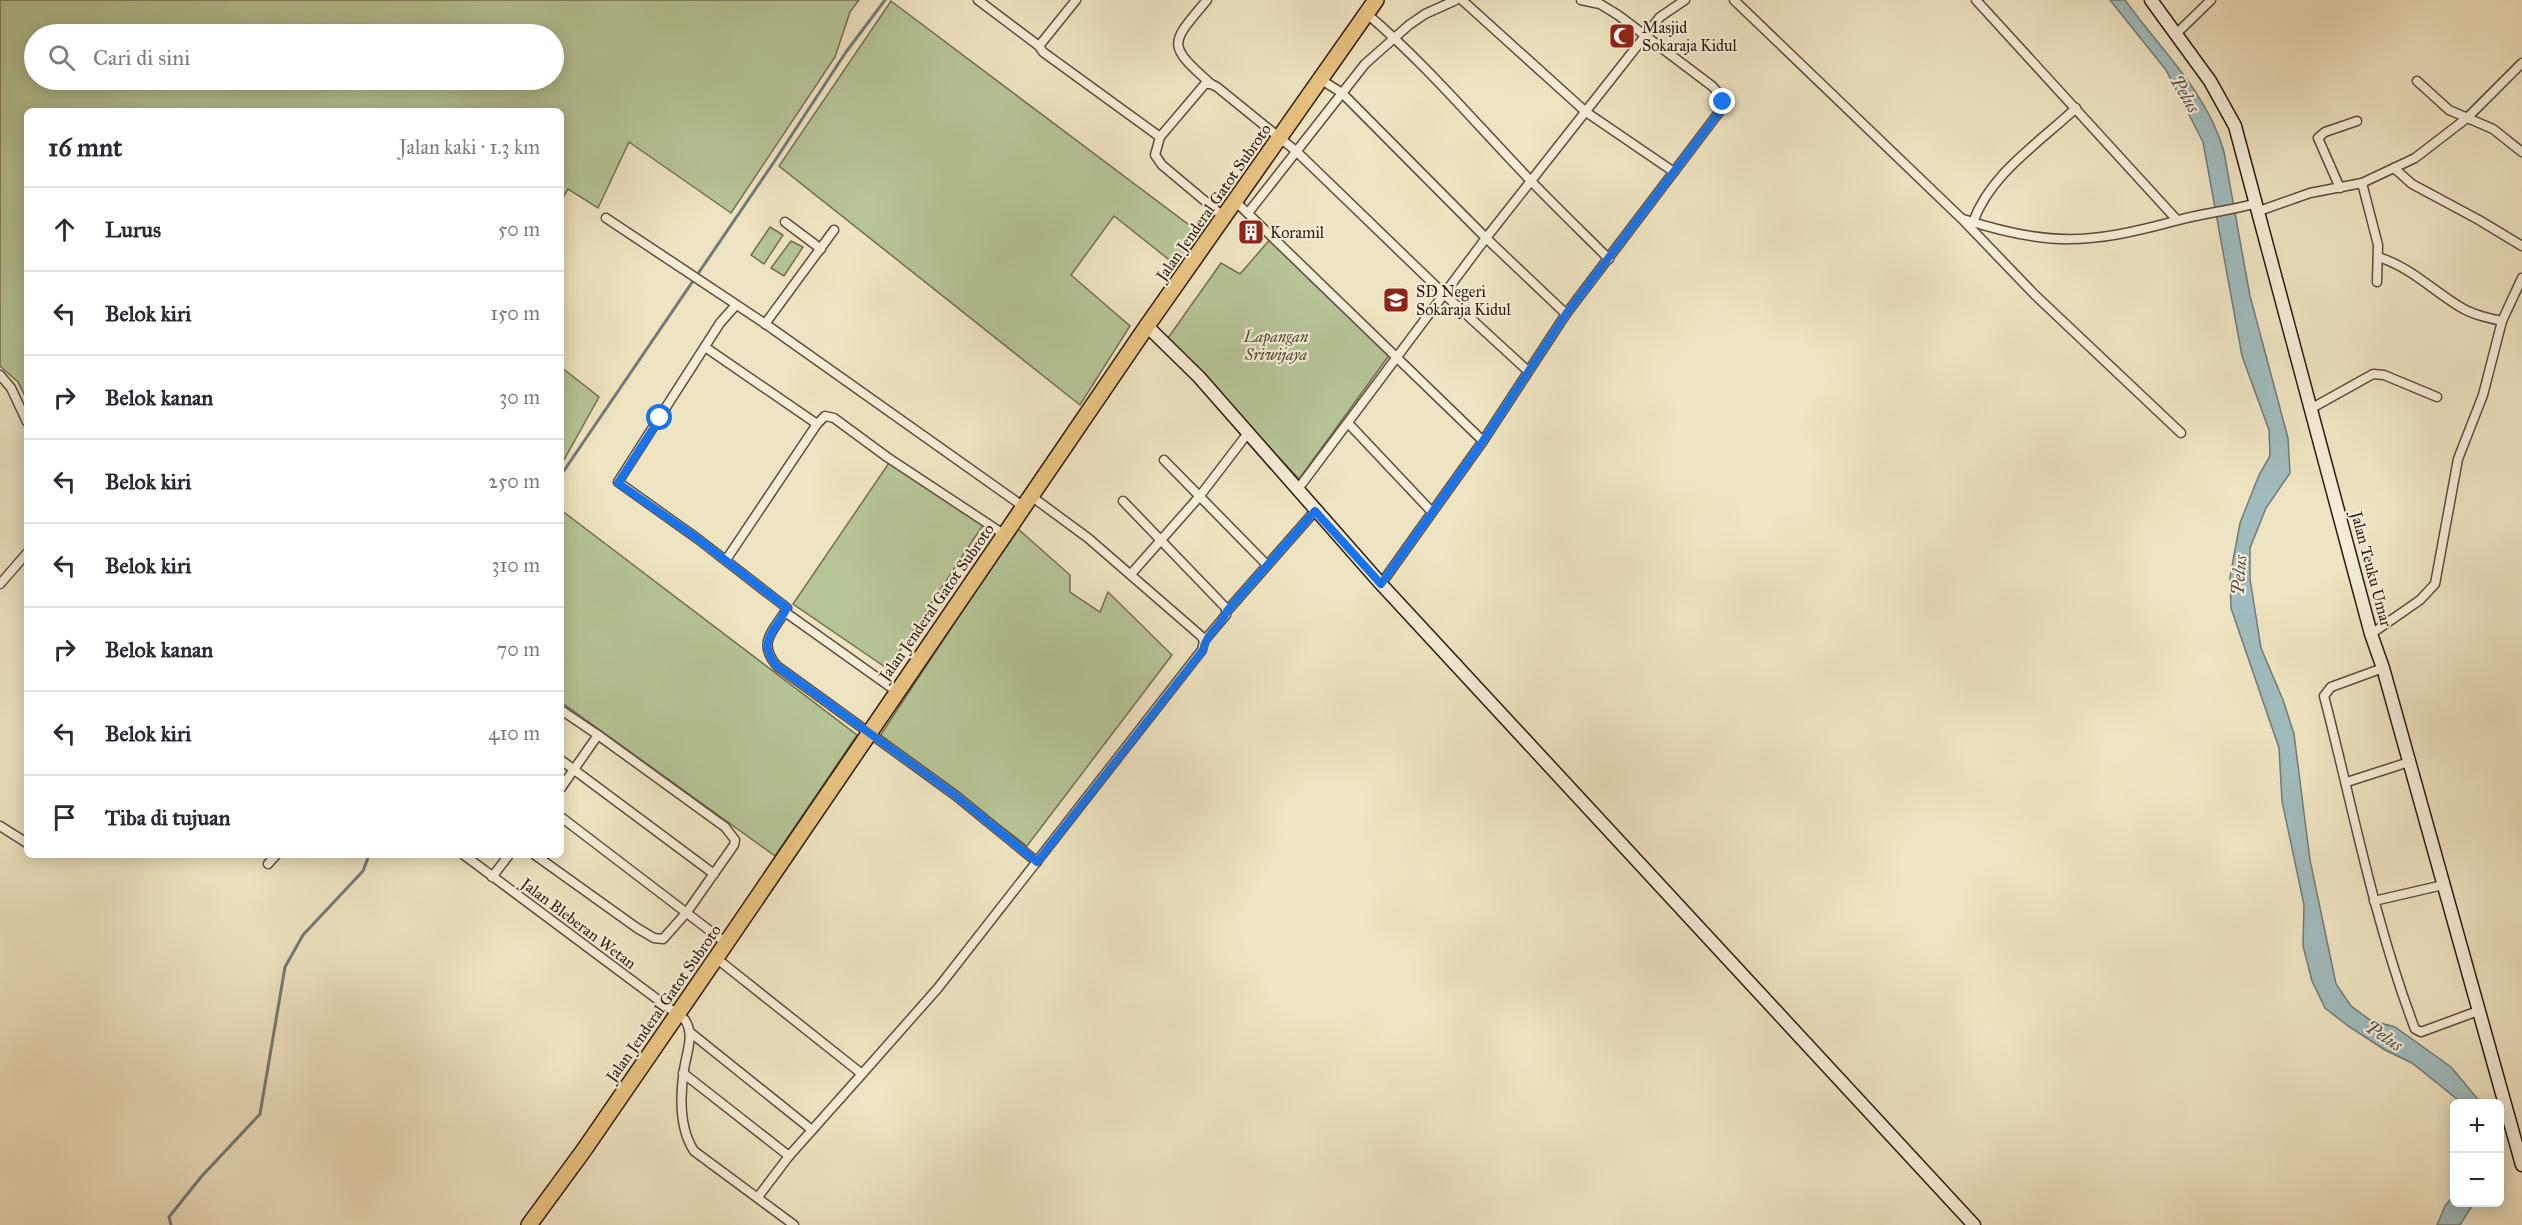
<!DOCTYPE html>
<html lang="id">
<meta charset="utf-8">
<style>
:root{--surface:#fff;--page:#f2f2f3;--text:#2b2b33;--muted:#7c7c81;--line:#e1e1e2}
body{margin:0;font-family:"IM FELL Great Primer",serif;background:var(--page);color:var(--text)}
.controls{position:absolute;right:18px;bottom:18px;display:grid;overflow:hidden;border-radius:9px;box-shadow:0 3px 15px #0003}
.controls button{width:54px;height:54px;display:grid;place-items:center;padding:0;border:0;border-bottom:2px solid var(--line);background:var(--surface);color:var(--text);font:30px sans-serif}
.stop{position:absolute;width:18px;height:18px;margin:-14px;border:4px solid #1a73e8;border-radius:50%;background:#fff}
.stop.end{background:#1a73e8;border-color:#fff;box-shadow:0 2px 6px #0008}
.list{margin:0;padding:0;list-style:none}
h2{display:flex;justify-content:space-between;align-items:center;height:78px;margin:0;padding:0 24px;font-size:26px}
h2 small{font-size:20px;font-weight:400;color:var(--muted)}
.list li{display:grid;grid-template-columns:39px 1fr auto;gap:18px;align-items:center;box-sizing:border-box;height:84px;padding:0 24px;border-top:2px solid var(--line)}
.list b{display:block;font-size:22px;white-space:nowrap}
.list em{font-size:20px;font-style:normal;color:var(--muted)}
.icon{flex:none;width:33px;height:33px;fill:none;stroke:currentColor;stroke-width:2;stroke-linecap:round;stroke-linejoin:round}
.map{position:relative;flex:none;width:2522px;height:1225px;overflow:hidden}
.search{position:absolute;background:var(--surface);box-shadow:0 3px 15px #0003;left:24px;top:24px;width:540px;height:66px;display:flex;align-items:center;gap:15px;box-sizing:border-box;padding:0 21px;border-radius:33px;color:var(--muted);font-size:22px}
.panel{position:absolute;background:var(--surface);box-shadow:0 3px 15px #0003;left:24px;top:108px;width:540px;height:750px;border-radius:9px}
.map>svg:first-child{display:block}
.green{fill:#b6c596;stroke:#726f53;stroke-width:1.5;fill-rule:evenodd}
.water{fill:#a0bcbe;stroke:#727b78;stroke-width:1.5}
.lines{fill:none;stroke-linecap:round;stroke-linejoin:round}
.stream{stroke:#727b78;stroke-width:3}
.street-casing{stroke:#5e4c3c;stroke-width:11}
.secondary-casing{stroke:#2d1910;stroke-width:15}
.highway-casing{stroke:#2d1910;stroke-width:18}
.street{stroke:#f5edd7;stroke-width:8}
.secondary{stroke:#f5edd7;stroke-width:12}
.highway{stroke:#e8c280;stroke-width:15}
.route{stroke:#1a73e8;stroke-width:8}
.labels{text-anchor:middle;stroke-width:4.5;stroke-linejoin:round;paint-order:stroke}
.poi-label{font-size:16px;fill:#2d1910;stroke:#f5edd7;text-anchor:start}
.street-label{font-size:16px;fill:#2d1910;stroke:#f5edd7}
.park-label{font-size:16px;font-style:italic;fill:#564d38;stroke:#f5edd7}
.water-label{font-size:18px;font-style:italic;fill:#55524d;stroke:#f5edd7}
</style>
<div class="map">
<svg width="2522" height="1225" viewBox="0 0 2522 1225">
<rect width="100%" height="100%" fill="#efe4c1"/>
<filter id="stains"><feTurbulence type="fractalNoise" baseFrequency=".00333" numOctaves="4"/><feColorMatrix values="0 0 0 0 .2 0 0 0 0 .09 0 0 0 0 .02 0 0 0 .5 -.17"/></filter>
<radialGradient id="worn" r=".72"><stop offset=".6" stop-color="#630" stop-opacity="0"/><stop offset="1" stop-color="#630" stop-opacity=".3"/></radialGradient>
<g class="green">
<path d="M0,0H859L850,12L835,57L731,213L629,142L598,208L568,189L561,201V111H27V400L18,382L0,366ZM34,34H554V80H34Z"/>
<path d="M891,1L1201,234L1177,266L1114,216L1071,275L1130,326L1080,405L779,166Z"/>
<path d="M770,227L783,235L764,264L751,255Z"/>
<path d="M1273,236L1390,354L1299,479L1168,338L1221,263L1240,274Z"/>
<path d="M791,241L803,247L784,276L771,268Z"/>
<path d="M561,367L599,397L561,465Z"/>
<path d="M891,460L983,525L888,669L793,604Z"/>
<path d="M561,510L857,735L775,856L561,702Z"/>
<path d="M1017,528L1070,575V592L1100,612L1108,592L1172,655L1027,846L880,736Z"/>
</g>
<g class="water">
<path d="M2110,0H2125C2160,49 2208,93 2224,152L2250,296L2288,438L2290,473L2266,508L2250,548V579L2261,648L2283,700L2294,734L2310,860L2336,984L2351,1006L2370,1020L2395,1027L2451,1067L2481,1103H2462L2412,1063L2385,1050L2348,1026L2325,1008L2312,981L2303,946L2304,905L2282,801L2279,748L2231,608L2230,577L2240,523L2259,475L2270,456L2269,430L2242,356L2203,142L2166,70Z"/>
<path d="M2454,1195V1202L2474,1203L2460,1225H2437L2445,1206Z"/>
</g>
<g class="lines">
<g class="stream">
<path d="M561,475L776,159L846,52L885,0"/>
<path d="M171,1225L169,1217L201,1177L260,1114L285,967L303,935L363,871L369,855"/>
</g>
<defs>
<g id="street">
<path d="M978,0L1039,46L1043,52L1160,137"/>
<path d="M1207,0C1170,44 1166,44 1211,84"/>
<path d="M1462,0L1586,112L1674,172"/>
<path d="M1734,0L1962,219L2035,295L2181,433"/>
<path d="M1976,0L2177,220"/>
<path d="M1366,13C1426,64 1476,124 1531,181C1556,207 1583,233 1609,259"/>
<path d="M2175,35L2211,0"/>
<path d="M1039,46L1076,0"/>
<path d="M2417,81L2449,110L2493,129L2522,152"/>
<path d="M2394,168L2412,184L2479,220L2522,246"/>
<path d="M2362,183L2378,245L2377,282"/>
<path d="M2340,188L2318,138L2325,132L2357,121"/>
<path d="M1235,201L1483,441"/>
<path d="M2259,211L2310,193L2362,183L2415,158L2467,118L2522,63"/>
<path d="M1248,213L1365,64L1409,25L1425,14L1456,0"/>
<path d="M1224,217L1162,165L1155,155L1160,137L1205,84H1211L1217,87L1296,151L1443,293L1528,371"/>
<path d="M606,218L767,325L1024,507"/>
<path d="M1963,219C2048,247 2090,244 2175,221C2202,213 2230,211 2257,203"/>
<path d="M785,222L821,249"/>
<path d="M1973,222C1991,173 2039,143 2076,108"/>
<path d="M2378,257C2411,267 2433,291 2462,308C2474,315 2488,318 2502,321"/>
<path d="M736,305L720,323L618,482L698,539L787,608L785,612L896,691"/>
<path d="M1566,314L1720,111C1724,99 1721,95 1712,86L1618,15L1600,4L1581,0"/>
<path d="M765,324L834,230"/>
<path d="M705,347L817,424L825,416L834,418L887,457L1005,535"/>
<path d="M0,375L11,388L27,422"/>
<path d="M2312,408L2373,374L2384,375L2437,397"/>
<path d="M1348,423L1432,512"/>
<path d="M1164,460L1267,565"/>
<path d="M1298,489L1486,238L1342,93L1320,79"/>
<path d="M1123,501L1226,608V615L1204,641"/>
<path d="M726,560L817,424"/>
<path d="M1131,574L1199,497L1248,433"/>
<path d="M0,584L27,553"/>
<path d="M1381,584L1483,441L1566,314L1486,238L1660,17L1685,0"/>
<path d="M1227,611L1315,511"/>
<path d="M785,612C771,633 758,644 777,666L955,795L1037,862"/>
<path d="M2371,634L2420,600L2435,584L2458,459L2483,395L2502,321L2522,278"/>
<path d="M2383,668L2331,687L2324,696C2353,808 2374,921 2415,1029L2421,1032L2478,1011"/>
<path d="M561,710L598,735"/>
<path d="M561,760L714,874"/>
<path d="M2347,782L2409,762"/>
<path d="M561,817L726,943"/>
<path d="M0,826L27,843"/>
<path d="M464,855L685,1020C695,1035 686,1054 684,1070C680,1096 679,1128 694,1151L794,1225"/>
<path d="M535,855L637,928L654,938L663,939L687,912L734,845L735,840L725,827L598,735L561,788"/>
<path d="M268,864L276,855"/>
<path d="M492,877L509,855"/>
<path d="M2374,901L2443,885"/>
<path d="M716,958L862,1074L789,1156L758,1197"/>
<path d="M691,1033L812,1130"/>
<path d="M683,1073L789,1156"/>
<path d="M862,1074L938,988L1202,650L1204,641L1201,636L1088,538L1031,496"/>
</g>
<g id="secondary">
<path d="M2151,0L2210,81L2235,126L2371,634L2383,668L2522,1165"/>
<path d="M1147,326L1199,377L1381,584L1974,1225"/>
</g>
<path id="highway" d="M529,1225L584,1150L716,958L1147,326L1376,0"/>
</defs>
<use href="#street" class="street-casing"/>
<use href="#secondary" class="secondary-casing"/>
<use href="#highway" class="highway-casing"/>
<use href="#street" class="street"/>
<use href="#secondary" class="secondary"/>
<use href="#highway" class="highway"/>
</g>
<g class="lines">
<path class="route" d="M660,418L618,483L698,539L787,608C775,631 756,642 777,666L955,795L1037,862L1203,650C1206,634 1221,626 1227,611L1315,511L1381,584L1483,441L1566,314L1720,111L1723,102"/>
</g>
<defs>
<symbol id="mosque-square" viewBox="-11 -11 22 22"><rect x="-9" y="-9" width="18" height="18" rx="4" fill="#8f2418" stroke="#f5edd7"/><path d="M3.5-4.9A6 6 0 1 0 3.5 4.9A5 5 0 1 1 3.5-4.9Z" fill="#fff"/></symbol>
<symbol id="building-square" viewBox="-11 -11 22 22"><rect x="-9" y="-9" width="18" height="18" rx="4" fill="#8f2418" stroke="#f5edd7"/><path d="M-4-6H4V6H1V3H-1V6H-4ZM-2.5-4.3h1.7v1.8h-1.7ZM.8-4.3h1.7v1.8H.8ZM-2.5-1h1.7V.8h-1.7ZM.8-1h1.7V.8H.8Z" fill="#fff"/></symbol>
<symbol id="school-square" viewBox="-11 -11 22 22"><rect x="-9" y="-9" width="18" height="18" rx="4" fill="#8f2418" stroke="#f5edd7"/><path d="M0-5L7-2L0 1L-7-2ZM-4 1L0 2.5L4 1V4Q0 6-4 4Z" fill="#fff"/></symbol>
</defs>
<g fill-rule="evenodd">
<use href="#mosque-square" x="1607" y="21" width="30" height="30"/>
<use href="#building-square" x="1236" y="217" width="30" height="30"/>
<use href="#school-square" x="1381" y="285" width="30" height="30"/>
</g>
<g class="labels">
<g class="poi-label">
<text x="1642" y="33">Masjid<tspan x="1642" dy="18">Sokaraja Kidul</tspan></text>
<text x="1270" y="238">Koramil</text>
<text x="1416" y="297">SD Negeri<tspan x="1416" dy="18">Sokaraja Kidul</tspan></text>
</g>
<g class="street-label">
<text transform="translate(1213 202) rotate(-55)" y="6">Jalan Jenderal Gatot Subroto</text>
<text transform="translate(2372 569) rotate(75)" y="6">Jalan Teuku Umar</text>
<text transform="translate(936 602) rotate(-55)" y="6">Jalan Jenderal Gatot Subroto</text>
<text transform="translate(579 923) rotate(37)" y="6">Jalan Bleberan Wetan</text>
<text transform="translate(663 1003) rotate(-55)" y="6">Jalan Jenderal Gatot Subroto</text>
</g>
<g class="park-label">
<text x="1276" y="342">Lapangan<tspan x="1276" dy="18">Sriwijaya</tspan></text>
</g>
<g class="water-label">
<text transform="translate(2185 94) rotate(60)" y="6">Pelus</text>
<text transform="translate(2239 575) rotate(-85)" y="6">Pelus</text>
<text transform="translate(2384 1036) rotate(34)" y="6">Pelus</text>
</g>
</g>
<rect width="100%" height="100%" filter="url(#stains)"/>
<rect width="100%" height="100%" fill="url(#worn)"/>
</svg>
<div class="controls">
<button>+</button>
<button>−</button>
</div>
<div class="stop" style="left:660px;top:418px"></div>
<div class="stop end" style="left:1723px;top:102px"></div>
<div class="search"><svg class="icon" aria-label="search" viewBox="0 0 24 24"><circle cx="10" cy="10" r="6"/><path d="M15 15l6 6"/></svg>Cari di sini</div>
<section class="panel">
<h2>16 mnt<small>Jalan kaki · 1.3 km</small></h2>
<ul class="list">
<li><svg class="icon" aria-label="ahead" viewBox="0 0 24 24"><path d="M12 20V5M6 11l6-6 6 6"/></svg><div><b>Lurus</b></div><em>50 m</em></li>
<li><svg class="icon" aria-label="left" viewBox="0 0 24 24"><path d="M17 20v-9H6M10 6l-5 5 5 5"/></svg><div><b>Belok kiri</b></div><em>150 m</em></li>
<li><svg class="icon" aria-label="right" viewBox="0 0 24 24"><path d="M7 20v-9h11M14 6l5 5-5 5"/></svg><div><b>Belok kanan</b></div><em>30 m</em></li>
<li><svg class="icon" aria-label="left" viewBox="0 0 24 24"><path d="M17 20v-9H6M10 6l-5 5 5 5"/></svg><div><b>Belok kiri</b></div><em>250 m</em></li>
<li><svg class="icon" aria-label="left" viewBox="0 0 24 24"><path d="M17 20v-9H6M10 6l-5 5 5 5"/></svg><div><b>Belok kiri</b></div><em>310 m</em></li>
<li><svg class="icon" aria-label="right" viewBox="0 0 24 24"><path d="M7 20v-9h11M14 6l5 5-5 5"/></svg><div><b>Belok kanan</b></div><em>70 m</em></li>
<li><svg class="icon" aria-label="left" viewBox="0 0 24 24"><path d="M17 20v-9H6M10 6l-5 5 5 5"/></svg><div><b>Belok kiri</b></div><em>410 m</em></li>
<li><svg class="icon" aria-label="arrive" viewBox="0 0 24 24"><path d="M6 21V4h12l-3 4 3 4H6"/></svg><div><b>Tiba di tujuan</b></div></li>
</ul>
</section>
</div>
